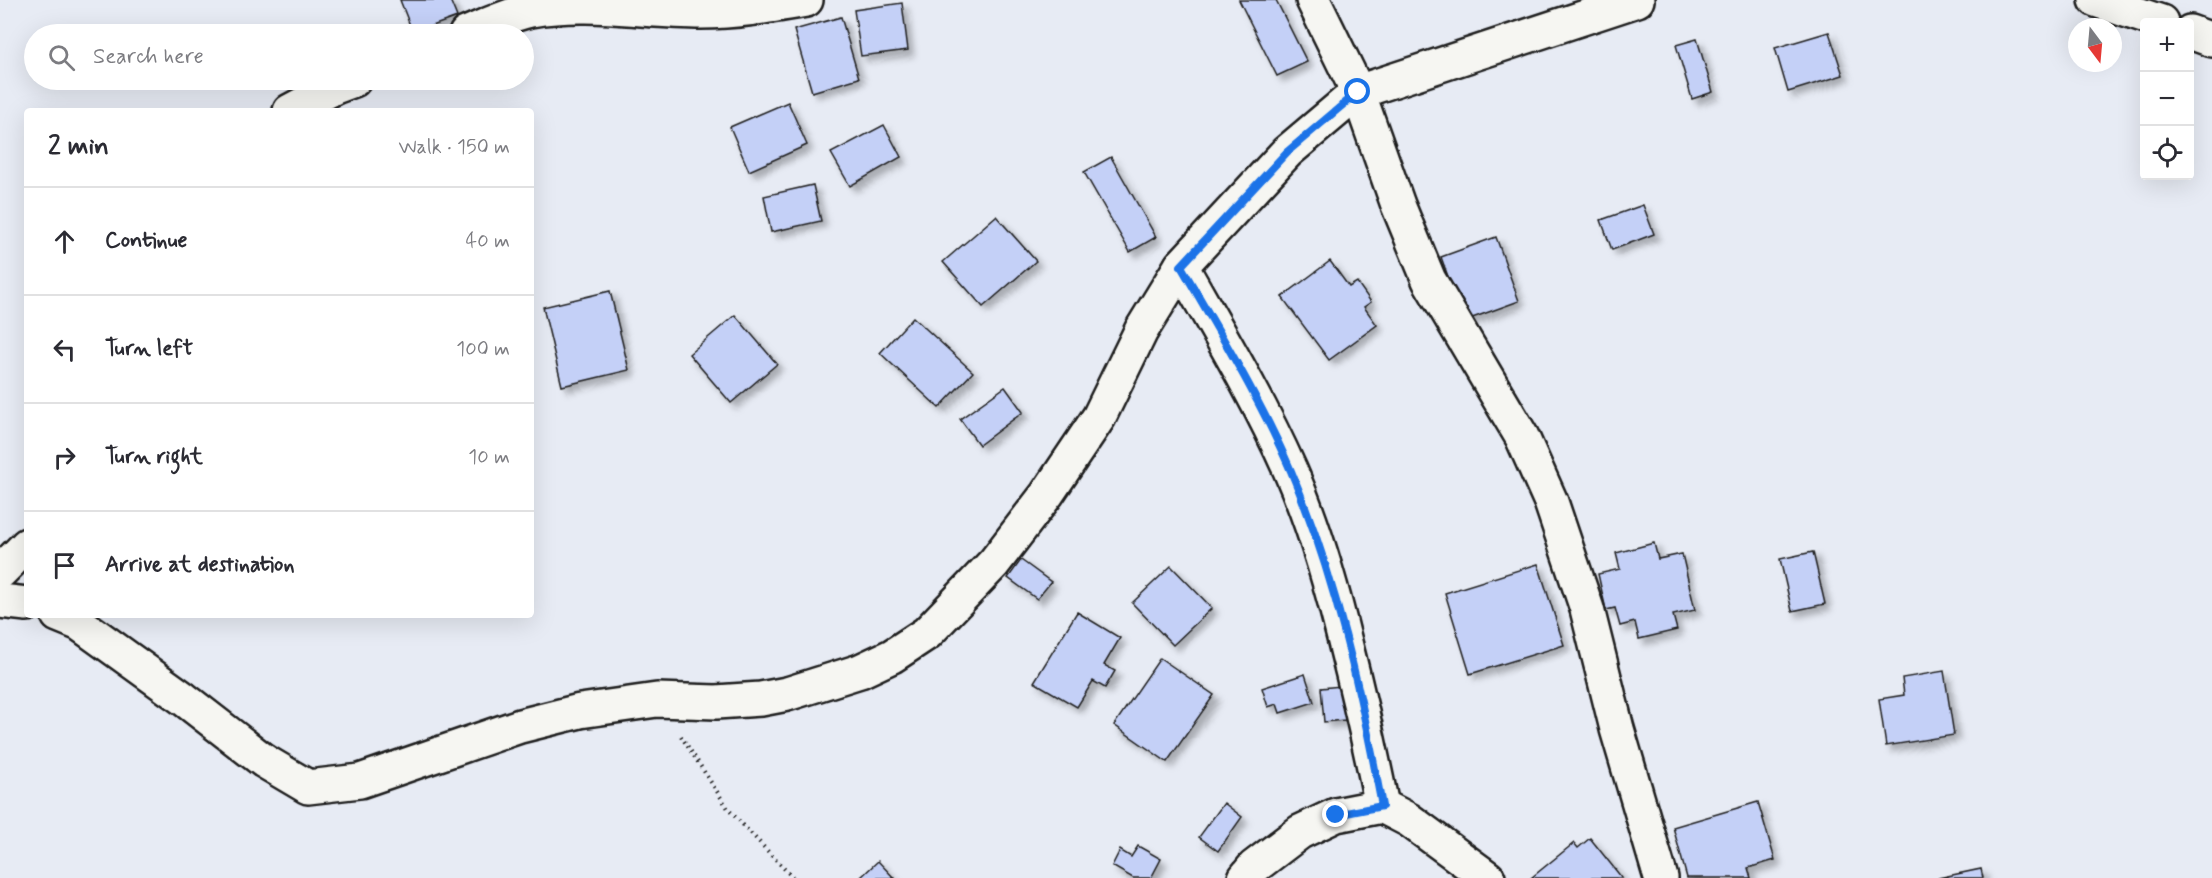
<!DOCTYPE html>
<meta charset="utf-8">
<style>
:root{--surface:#fff;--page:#f7f7f7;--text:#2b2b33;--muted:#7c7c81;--line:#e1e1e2}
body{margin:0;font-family:Mynerve,sans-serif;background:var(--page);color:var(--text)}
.controls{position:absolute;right:18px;top:18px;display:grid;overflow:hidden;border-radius:6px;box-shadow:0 6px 24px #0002}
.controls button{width:54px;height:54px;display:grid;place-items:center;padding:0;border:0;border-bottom:2px solid var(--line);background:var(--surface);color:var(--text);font:30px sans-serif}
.compass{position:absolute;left:2068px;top:18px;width:54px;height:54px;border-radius:50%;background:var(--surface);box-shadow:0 6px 24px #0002;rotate:164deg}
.stop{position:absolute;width:18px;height:18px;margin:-14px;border:4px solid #1a73e8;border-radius:50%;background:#fff}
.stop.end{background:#1a73e8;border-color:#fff;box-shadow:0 2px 6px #0008}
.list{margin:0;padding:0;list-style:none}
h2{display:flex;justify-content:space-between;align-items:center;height:78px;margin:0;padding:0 24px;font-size:26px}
h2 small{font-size:20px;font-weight:400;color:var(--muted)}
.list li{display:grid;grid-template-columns:39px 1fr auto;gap:18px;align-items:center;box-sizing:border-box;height:108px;padding:0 24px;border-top:2px solid var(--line)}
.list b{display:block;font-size:22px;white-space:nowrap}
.list em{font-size:20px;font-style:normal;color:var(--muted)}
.icon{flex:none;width:33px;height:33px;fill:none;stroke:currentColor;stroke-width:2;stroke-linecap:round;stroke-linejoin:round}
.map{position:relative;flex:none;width:2212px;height:878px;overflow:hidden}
.search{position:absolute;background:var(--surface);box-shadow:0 6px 24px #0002;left:24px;top:24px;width:510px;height:66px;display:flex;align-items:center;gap:15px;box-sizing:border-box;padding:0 21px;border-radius:33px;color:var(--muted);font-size:22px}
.panel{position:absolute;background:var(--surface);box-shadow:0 6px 24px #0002;left:24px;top:108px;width:510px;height:510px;border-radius:6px}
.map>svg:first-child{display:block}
.building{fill:#c4d0f7;stroke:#1c1c1c;stroke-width:1.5;filter:url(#shadow)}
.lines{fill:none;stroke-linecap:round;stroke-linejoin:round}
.minor-casing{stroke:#1c1c1c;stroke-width:38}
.path{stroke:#1c1c1c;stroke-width:4;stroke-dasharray:1.5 4.5;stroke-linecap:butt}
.minor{stroke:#f6f6f2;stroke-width:33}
.route{stroke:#1a73e8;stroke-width:8}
</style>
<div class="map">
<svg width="2212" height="878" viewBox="0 0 2212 878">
<defs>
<filter id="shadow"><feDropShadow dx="5.5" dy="5.5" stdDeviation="3" flood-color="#0004"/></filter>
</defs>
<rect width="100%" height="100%" fill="#e7ebf4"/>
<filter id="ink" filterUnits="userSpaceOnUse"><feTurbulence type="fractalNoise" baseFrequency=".0167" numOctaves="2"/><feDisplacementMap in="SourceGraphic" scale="12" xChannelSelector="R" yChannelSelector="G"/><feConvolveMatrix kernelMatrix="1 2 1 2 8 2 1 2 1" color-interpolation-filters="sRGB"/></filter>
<g filter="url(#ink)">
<g class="building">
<path d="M400,0H450L457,17L413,33Z"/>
<path d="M1239,0H1276L1307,62L1277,76Z"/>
<path d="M902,3L908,50L861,56L854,10Z"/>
<path d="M841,17L859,78L812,92L794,30Z"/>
<path d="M1829,32L1843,75L1788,92L1775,48Z"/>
<path d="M1697,39L1713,92L1692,99L1676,45Z"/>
<path d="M788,102L807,145L749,171L730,127Z"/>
<path d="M884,125L901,157L850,186L831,153Z"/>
<path d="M1111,157L1156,237L1130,252L1084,172Z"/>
<path d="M813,185L821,221L771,232L764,196Z"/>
<path d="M1643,205L1654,234L1612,250L1601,220Z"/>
<path d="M996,216L1036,261L983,307L943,262Z"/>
<path d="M1496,237L1519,301L1464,321L1441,257Z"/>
<path d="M1330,261L1349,287L1357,282L1371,302L1364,307L1377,325L1329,360L1282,297Z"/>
<path d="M610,291L629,370L562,386L543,307Z"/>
<path d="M735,315L777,364L731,403L689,354Z"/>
<path d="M913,317L973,372L939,408L880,353Z"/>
<path d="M1005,387L1023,412L979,445L960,419Z"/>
<path d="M1654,543L1658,559L1682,554L1695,610L1673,615L1677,630L1639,639L1635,622L1620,626L1615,608L1606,610L1598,574L1620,569L1616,553Z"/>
<path d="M1813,552L1825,604L1792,611L1780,559Z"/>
<path d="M1021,560L1051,582L1037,599L1008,578Z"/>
<path d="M1538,564L1564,645L1470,674L1445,593Z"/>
<path d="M1171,566L1212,608L1173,645L1132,603Z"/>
<path d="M1077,612L1120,638L1104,665L1115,671L1105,688L1093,681L1077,707L1034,682Z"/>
<path d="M1160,658L1214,695L1167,762L1114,725Z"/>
<path d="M1944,671L1954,735L1886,746L1879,699L1904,695L1902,678Z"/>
<path d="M1305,674L1314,702L1280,713L1277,704L1268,707L1262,688Z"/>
<path d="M1341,686L1345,720L1324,722L1321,688Z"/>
<path d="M1758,802L1775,860L1748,868L1751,878H1687L1673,827Z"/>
<path d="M1224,803L1242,817L1218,851L1199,837Z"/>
<path d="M1590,838L1622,878H1531L1574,843L1578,848Z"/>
<path d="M1138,846L1161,859L1151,878H1133L1112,866L1120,850L1131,857Z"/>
<path d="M878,861L894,878H860Z"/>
<path d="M1981,869L1983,878H1938Z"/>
</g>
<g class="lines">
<defs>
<g id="minor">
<path d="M1313,0L1358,92L1398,205L1429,280L1522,437L1551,502L1587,609L1617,729L1661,878"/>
<path d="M2096,0L2161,22"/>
<path d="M2190,32L2212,40"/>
<path d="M466,34C487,25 508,15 531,10C587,0 645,12 701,12C737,12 771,6 806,0"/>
<path d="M290,111L335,87L354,80"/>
<path d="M1181,266C1219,333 1259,400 1290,470C1314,525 1331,584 1345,642C1359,697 1371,751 1382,806"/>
<path d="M0,572L27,545"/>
<path d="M0,601L27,604"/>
<path d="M58,615L80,624L184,699L264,761L308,787L360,781L520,726L580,711L657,700L716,702L761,699L787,694L860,671L892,656L927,633L994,563L1047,494L1099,417L1141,331L1181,266L1287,152L1358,92L1637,0"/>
<path d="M1245,878L1254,867L1300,832L1336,815L1382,806L1409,820L1488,878"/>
</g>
</defs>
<use href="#minor" class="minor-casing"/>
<path class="path" d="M681,736L729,810L793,878"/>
<use href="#minor" class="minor"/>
</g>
</g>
<g class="lines" filter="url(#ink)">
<path class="route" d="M1336,815L1382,806C1361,693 1336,578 1291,471C1261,401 1219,332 1181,266L1287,152L1358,92"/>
</g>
</svg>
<div class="controls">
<button>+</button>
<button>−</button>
<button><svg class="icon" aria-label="locate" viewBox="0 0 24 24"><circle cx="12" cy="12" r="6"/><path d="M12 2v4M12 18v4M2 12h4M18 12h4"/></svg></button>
</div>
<svg class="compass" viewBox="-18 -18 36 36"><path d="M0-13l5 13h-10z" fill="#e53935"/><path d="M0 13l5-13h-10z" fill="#7c7c81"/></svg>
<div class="stop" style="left:1358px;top:92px"></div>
<div class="stop end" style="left:1336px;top:815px"></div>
<div class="search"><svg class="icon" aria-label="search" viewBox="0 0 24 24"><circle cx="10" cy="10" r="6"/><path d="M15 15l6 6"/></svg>Search here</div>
<section class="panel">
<h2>2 min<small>Walk · 150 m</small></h2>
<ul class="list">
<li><svg class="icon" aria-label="ahead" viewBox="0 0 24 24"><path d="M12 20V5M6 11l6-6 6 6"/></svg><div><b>Continue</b></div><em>40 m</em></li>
<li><svg class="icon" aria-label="left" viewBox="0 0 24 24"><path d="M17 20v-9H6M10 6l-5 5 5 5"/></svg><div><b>Turn left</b></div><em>100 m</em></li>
<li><svg class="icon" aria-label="right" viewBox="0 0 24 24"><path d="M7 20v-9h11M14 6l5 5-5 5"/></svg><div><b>Turn right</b></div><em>10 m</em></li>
<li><svg class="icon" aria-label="arrive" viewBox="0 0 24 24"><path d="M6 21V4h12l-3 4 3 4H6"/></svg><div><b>Arrive at destination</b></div></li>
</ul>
</section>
</div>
